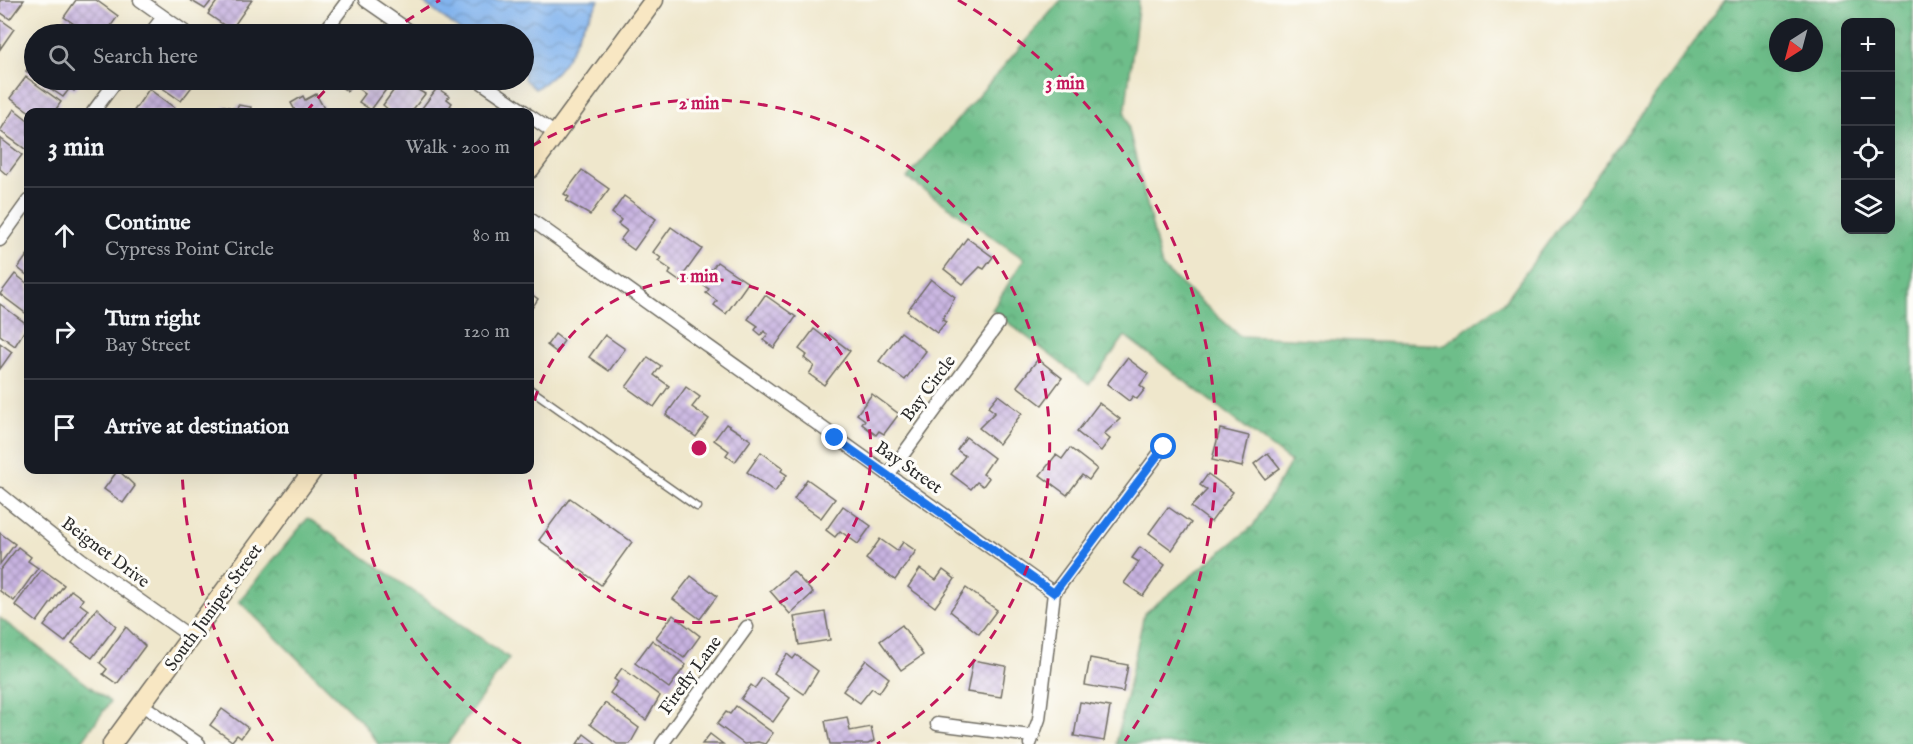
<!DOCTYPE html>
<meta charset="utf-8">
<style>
:root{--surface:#171b24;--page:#20242c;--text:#f1f3f6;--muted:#9ea1a6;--line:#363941}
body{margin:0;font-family:"IM FELL English",serif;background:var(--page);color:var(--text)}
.controls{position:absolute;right:18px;top:18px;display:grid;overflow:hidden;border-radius:12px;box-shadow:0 6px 24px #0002}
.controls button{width:54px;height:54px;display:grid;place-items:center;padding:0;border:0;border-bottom:2px solid var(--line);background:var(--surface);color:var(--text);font:30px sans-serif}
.compass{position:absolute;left:1769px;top:18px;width:54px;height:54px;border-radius:50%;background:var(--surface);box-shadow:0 6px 24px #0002;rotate:216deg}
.stop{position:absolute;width:18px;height:18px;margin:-14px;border:4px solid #1a73e8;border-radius:50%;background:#fff}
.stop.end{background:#1a73e8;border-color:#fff;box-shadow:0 2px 6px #0008}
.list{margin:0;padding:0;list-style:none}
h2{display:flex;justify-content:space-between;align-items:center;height:78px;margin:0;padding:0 24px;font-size:26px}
h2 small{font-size:20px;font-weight:400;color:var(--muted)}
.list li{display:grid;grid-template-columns:39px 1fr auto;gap:18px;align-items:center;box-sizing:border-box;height:96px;padding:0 24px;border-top:2px solid var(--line)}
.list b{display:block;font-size:22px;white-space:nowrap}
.list p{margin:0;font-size:20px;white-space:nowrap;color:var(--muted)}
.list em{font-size:20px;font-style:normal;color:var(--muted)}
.icon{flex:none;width:33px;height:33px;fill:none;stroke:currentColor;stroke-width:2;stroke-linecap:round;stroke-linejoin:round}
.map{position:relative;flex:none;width:1913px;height:744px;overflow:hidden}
.search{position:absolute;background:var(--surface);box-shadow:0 6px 24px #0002;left:24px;top:24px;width:510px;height:66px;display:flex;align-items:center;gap:15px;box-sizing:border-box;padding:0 21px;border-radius:33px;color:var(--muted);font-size:22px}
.panel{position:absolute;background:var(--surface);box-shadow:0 6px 24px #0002;left:24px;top:108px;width:510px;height:366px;border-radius:12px}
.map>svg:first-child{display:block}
.forest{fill:url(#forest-crowns);stroke:#4c745a;stroke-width:1.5;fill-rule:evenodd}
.water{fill:url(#water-waves);stroke:#56708c;stroke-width:1.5}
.building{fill:url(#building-cross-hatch)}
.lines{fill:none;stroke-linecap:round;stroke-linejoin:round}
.lane-casing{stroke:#706d63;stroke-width:9}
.street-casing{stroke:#706d63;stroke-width:15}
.secondary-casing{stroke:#706d63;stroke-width:21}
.lane{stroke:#fff;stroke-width:6}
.street{stroke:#fff;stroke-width:12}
.secondary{stroke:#f8e7c3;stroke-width:18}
.route{stroke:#1a73e8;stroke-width:8}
.ring{fill:none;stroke:#c2185b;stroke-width:3;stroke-dasharray:10 8}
.labels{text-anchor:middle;stroke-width:6;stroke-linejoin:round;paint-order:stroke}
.street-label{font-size:18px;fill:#2b2b2b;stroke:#fdfcf7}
.centre{fill:#c2185b;stroke:#fdfcf7;stroke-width:3}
.ring-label{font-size:18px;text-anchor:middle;font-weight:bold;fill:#c2185b;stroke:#fdfcf7;stroke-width:6;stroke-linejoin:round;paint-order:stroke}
</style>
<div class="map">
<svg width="1913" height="744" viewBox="0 0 1913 744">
<defs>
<pattern id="forest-crowns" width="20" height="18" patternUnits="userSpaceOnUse" patternTransform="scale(1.5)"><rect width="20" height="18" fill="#6ebe8a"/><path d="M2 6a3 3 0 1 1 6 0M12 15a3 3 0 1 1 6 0" fill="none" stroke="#5b9b71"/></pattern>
<pattern id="water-waves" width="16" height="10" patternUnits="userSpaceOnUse" patternTransform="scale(1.5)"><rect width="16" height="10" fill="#82b4ee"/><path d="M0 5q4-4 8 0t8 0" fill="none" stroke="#6b93c1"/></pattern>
<pattern id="building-cross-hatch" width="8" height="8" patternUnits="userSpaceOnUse" patternTransform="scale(1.5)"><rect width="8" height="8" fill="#c8b3e1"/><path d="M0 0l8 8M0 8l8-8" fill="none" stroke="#a392b7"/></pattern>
</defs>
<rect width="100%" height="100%" fill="#fdfcf7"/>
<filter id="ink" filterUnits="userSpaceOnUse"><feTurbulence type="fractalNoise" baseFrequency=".0167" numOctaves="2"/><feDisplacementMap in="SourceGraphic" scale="12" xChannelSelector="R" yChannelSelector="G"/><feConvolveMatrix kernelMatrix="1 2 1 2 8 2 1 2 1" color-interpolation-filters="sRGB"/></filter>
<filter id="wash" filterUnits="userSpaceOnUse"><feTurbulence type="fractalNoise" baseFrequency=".008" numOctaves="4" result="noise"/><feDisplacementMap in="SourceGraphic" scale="24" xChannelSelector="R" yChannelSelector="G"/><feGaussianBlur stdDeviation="1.35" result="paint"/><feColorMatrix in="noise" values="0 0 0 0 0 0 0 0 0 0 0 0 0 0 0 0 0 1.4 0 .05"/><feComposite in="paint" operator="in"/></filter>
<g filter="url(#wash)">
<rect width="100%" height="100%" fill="#efe7cc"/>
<g class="forest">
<path d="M1061,0H1139L1125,113L1162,267L1240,336L1444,345L1505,301L1725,0H1913V744H1116L1144,614L1253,526L1291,462L1125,336L1089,385L992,310L1024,259L907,178ZM1846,22H1890V230H1846ZM1778,27H1814V63H1778Z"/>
<path d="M308,518L509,658L448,744H378L362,722L239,601Z"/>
<path d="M0,618L110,702L80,744H0Z"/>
</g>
<path class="water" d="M420,0H599C594,12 584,21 579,33C569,58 559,74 535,89L524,79V34H465Z"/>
<g id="blocks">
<g class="building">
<path d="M0,0H24L10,19L0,12Z"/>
<path d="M76,0H96L118,16L110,27L115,31L112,34H89L64,17Z"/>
<path d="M190,0H212L205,9Z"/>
<path d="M218,0H252L231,30L208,14Z"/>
<path d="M0,19L14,29L0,49Z"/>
<path d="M63,23L79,34H55Z"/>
<path d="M34,59V77L26,71Z"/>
<path d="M26,77L61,102L54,112H30L10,98Z"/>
<path d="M38,80H82L74,91L70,88L63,97Z"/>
<path d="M151,80H197L181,101Z"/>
<path d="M331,80H356L347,91Z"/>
<path d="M362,80H393L371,110L359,102L365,94L356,87Z"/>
<path d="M401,80L425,94L411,112H391L383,105Z"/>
<path d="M437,88L449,96L447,99L452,103L450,106L455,109L453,112H419Z"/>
<path d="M149,89L176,109L174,112H133Z"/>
<path d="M316,94L326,112H296L291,103L303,96L305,100Z"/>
<path d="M238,105L251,107L250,112H223L224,106L237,109Z"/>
<path d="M14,109L28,120V151L0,131Z"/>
<path d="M0,138L22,155L7,175L0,169Z"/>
<path d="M582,170L609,189L590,215L566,201L569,197L564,194Z"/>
<path d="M624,196L656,219L634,250L620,240L627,231L618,224L621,220L612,213Z"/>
<path d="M671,227L702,249L679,281L669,274L671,270L658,261L661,258L653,252Z"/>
<path d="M967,238L993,257L984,269L980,267L963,284L944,269Z"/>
<path d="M28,254V276L18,268Z"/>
<path d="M717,262L748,283L726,314L714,305L717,301L706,293L709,289L701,284Z"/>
<path d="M15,274L28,284V315L0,294Z"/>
<path d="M931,279L955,297L942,320L946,322L937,333L907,311Z"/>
<path d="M530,293L538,299L530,311Z"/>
<path d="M765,295L796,317L774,348L763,340L768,334L764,331L761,335L755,330L758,326L748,319Z"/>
<path d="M0,304L28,325L15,346L0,335Z"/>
<path d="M814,329L827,339L829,335L850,351L824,385L809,374L814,366L804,358L807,355L799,349Z"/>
<path d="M901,332L926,351L905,380L879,361Z"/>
<path d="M555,334L564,341L556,352L547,345Z"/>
<path d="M605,335L625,349L609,371L589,357Z"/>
<path d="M0,343L12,352L0,369Z"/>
<path d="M648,357L661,366L654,375L669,386L654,407L626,387Z"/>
<path d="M1127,358L1148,374L1140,385L1145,389L1137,399L1133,396L1129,401L1107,384Z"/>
<path d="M1038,359L1062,378L1042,405L1017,386Z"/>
<path d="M686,387L700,397L692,407L709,419L696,437L666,415Z"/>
<path d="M872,394L899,414L884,434L879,431L876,435L862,424L865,420L857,414Z"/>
<path d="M998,395L1022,413L999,444L979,428L995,412L988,407Z"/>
<path d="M1099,403L1120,419L1104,434L1110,439L1101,451L1077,432Z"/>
<path d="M726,424L751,440L735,462L726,455L729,451L714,440Z"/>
<path d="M1220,429L1249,436L1242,467L1212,460Z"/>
<path d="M966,437L994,458L983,474L989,478L983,486L977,482L971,489L951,474L965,456L957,450Z"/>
<path d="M1070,448L1097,469L1089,480L1082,475L1067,495L1040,475L1056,455L1062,459Z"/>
<path d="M761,452L783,468L781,471L787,475L775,492L747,472Z"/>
<path d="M1268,453L1280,468L1265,479L1254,464Z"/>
<path d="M118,470L135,486L123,503L104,489Z"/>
<path d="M1208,474L1233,492L1211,522L1191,507L1207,490L1200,485Z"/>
<path d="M807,479L835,499L821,518L794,499Z"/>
<path d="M570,498L632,542L601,585L539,540Z"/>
<path d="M843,506L871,526L858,544L840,531L835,537L826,530Z"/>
<path d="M1168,507L1191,523L1172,550L1149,533Z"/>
<path d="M0,533L15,544L0,564Z"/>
<path d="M880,539L897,551L903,542L916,551L895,580L866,559Z"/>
<path d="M18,547L31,557L28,561L38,568L14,601L0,591V570Z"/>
<path d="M1140,547L1165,565L1143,596L1124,583L1139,562L1132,558Z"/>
<path d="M42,569L64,585L37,622L15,605Z"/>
<path d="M920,569L936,580L943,570L955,579L935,607L908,587Z"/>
<path d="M793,571L813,593L790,614L770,591Z"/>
<path d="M691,576L717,596L700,619L673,599Z"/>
<path d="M966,588L997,610L979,634L950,611Z"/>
<path d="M71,590L83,599L80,604L88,610L65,642L44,626Z"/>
<path d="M97,608L116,626L92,658L72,643Z"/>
<path d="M825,612L830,640L799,645L794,617Z"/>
<path d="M673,615L700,636L684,658L656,637Z"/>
<path d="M902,625L923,655L901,670L880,641Z"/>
<path d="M126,627L145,646L117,684L103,674L107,669L100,663Z"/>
<path d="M652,640L686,665L669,688L635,663Z"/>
<path d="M787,654L793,659L796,655L818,671L804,694L774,673Z"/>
<path d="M1090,658L1128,665L1123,692L1085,685Z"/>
<path d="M866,660L889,678L879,693L872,688L860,703L843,691Z"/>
<path d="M973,660L1006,666L1001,697L967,692Z"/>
<path d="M622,668L660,696L646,720L610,693L618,682L614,679Z"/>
<path d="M762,678L790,698L773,722L741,699L751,685L755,688Z"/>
<path d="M1080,702L1110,707L1104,741L1074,736Z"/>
<path d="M605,703L639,728L630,744H617L590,724Z"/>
<path d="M736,706L773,733L765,744L758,742L744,744L717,724L726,712L730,714Z"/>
<path d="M222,709L248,728L241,738L237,735L232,741L210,725Z"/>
<path d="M847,717L850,731L871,727L874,741L868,744H830L825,721Z"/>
<path d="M584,734L597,744H577Z"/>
<path d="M710,734L723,744H702Z"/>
</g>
</g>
</g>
<g filter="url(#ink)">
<use href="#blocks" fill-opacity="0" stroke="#706d63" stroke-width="1.5"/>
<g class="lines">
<defs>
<path id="lane" d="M530,389L697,507"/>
<g id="street">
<path d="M140,0L188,34"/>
<path d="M365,0L414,34"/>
<path d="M150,34L163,17"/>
<path d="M323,34L348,0"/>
<path d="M478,80L525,112"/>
<path d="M93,112L117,80"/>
<path d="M530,116L554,133"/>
<path d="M530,219L1054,593L1039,719L1030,744"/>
<path d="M0,240L28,201"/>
<path d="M888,475L998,324"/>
<path d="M0,494L81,559L191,637"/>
<path d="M1054,593L1164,447"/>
<path d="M141,704L199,744"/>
<path d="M937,724L1031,736"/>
<path d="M662,744L747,627"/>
</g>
<g id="secondary">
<path d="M530,169L654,0"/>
<path d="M112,744L313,470"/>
</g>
</defs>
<use href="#lane" class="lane-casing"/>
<use href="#street" class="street-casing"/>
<use href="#secondary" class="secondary-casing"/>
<use href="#lane" class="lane"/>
<use href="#street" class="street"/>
<use href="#secondary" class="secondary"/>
</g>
</g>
<g class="lines" filter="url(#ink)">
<path class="route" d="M835,438L1054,593L1164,447"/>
</g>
<g class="ring">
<path d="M530 418A172 172 0 1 1 528 470"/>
<path d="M521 744A345 345 0 0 1 355 472M532 146A345 345 0 0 1 877 744"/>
<path d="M273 741A517 517 0 0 1 182 471M306 112A517 517 0 0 1 333 82M391 32A517 517 0 0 1 440 0M958 0A517 517 0 0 1 1125 741"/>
</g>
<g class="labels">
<g class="street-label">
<text transform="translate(928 388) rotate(-53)" y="6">Bay Circle</text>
<text transform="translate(909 467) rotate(35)" y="6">Bay Street</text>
<text transform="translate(106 552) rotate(37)" y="6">Beignet Drive</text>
<text transform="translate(213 607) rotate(-54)" y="6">South Juniper Street</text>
<text transform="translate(690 675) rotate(-54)" y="6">Firefly Lane</text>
</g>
</g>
<circle cx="699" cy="448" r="9" class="centre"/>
<g class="ring-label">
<text x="1065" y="89">3 min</text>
<text x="699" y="109">2 min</text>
<text x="699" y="282">1 min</text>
</g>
</svg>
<div class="controls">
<button>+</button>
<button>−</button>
<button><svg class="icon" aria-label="locate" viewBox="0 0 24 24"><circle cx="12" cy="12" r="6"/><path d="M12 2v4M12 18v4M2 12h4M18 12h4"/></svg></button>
<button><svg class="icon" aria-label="layers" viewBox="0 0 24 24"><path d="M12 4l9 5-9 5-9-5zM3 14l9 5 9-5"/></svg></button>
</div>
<svg class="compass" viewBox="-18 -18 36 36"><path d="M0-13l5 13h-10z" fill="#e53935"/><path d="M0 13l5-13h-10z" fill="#9ea1a6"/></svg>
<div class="stop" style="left:1164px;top:447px"></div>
<div class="stop end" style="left:835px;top:438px"></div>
<div class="search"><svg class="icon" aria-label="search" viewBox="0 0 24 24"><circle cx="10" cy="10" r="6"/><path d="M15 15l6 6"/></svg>Search here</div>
<section class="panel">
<h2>3 min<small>Walk · 200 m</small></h2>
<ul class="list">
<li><svg class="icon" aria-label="ahead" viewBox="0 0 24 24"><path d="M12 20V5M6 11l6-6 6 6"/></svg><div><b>Continue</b><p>Cypress Point Circle</p></div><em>80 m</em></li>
<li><svg class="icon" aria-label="right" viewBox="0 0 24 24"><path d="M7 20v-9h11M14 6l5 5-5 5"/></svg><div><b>Turn right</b><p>Bay Street</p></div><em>120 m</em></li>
<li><svg class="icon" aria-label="arrive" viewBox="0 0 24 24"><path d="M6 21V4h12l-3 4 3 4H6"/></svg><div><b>Arrive at destination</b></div></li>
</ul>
</section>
</div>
